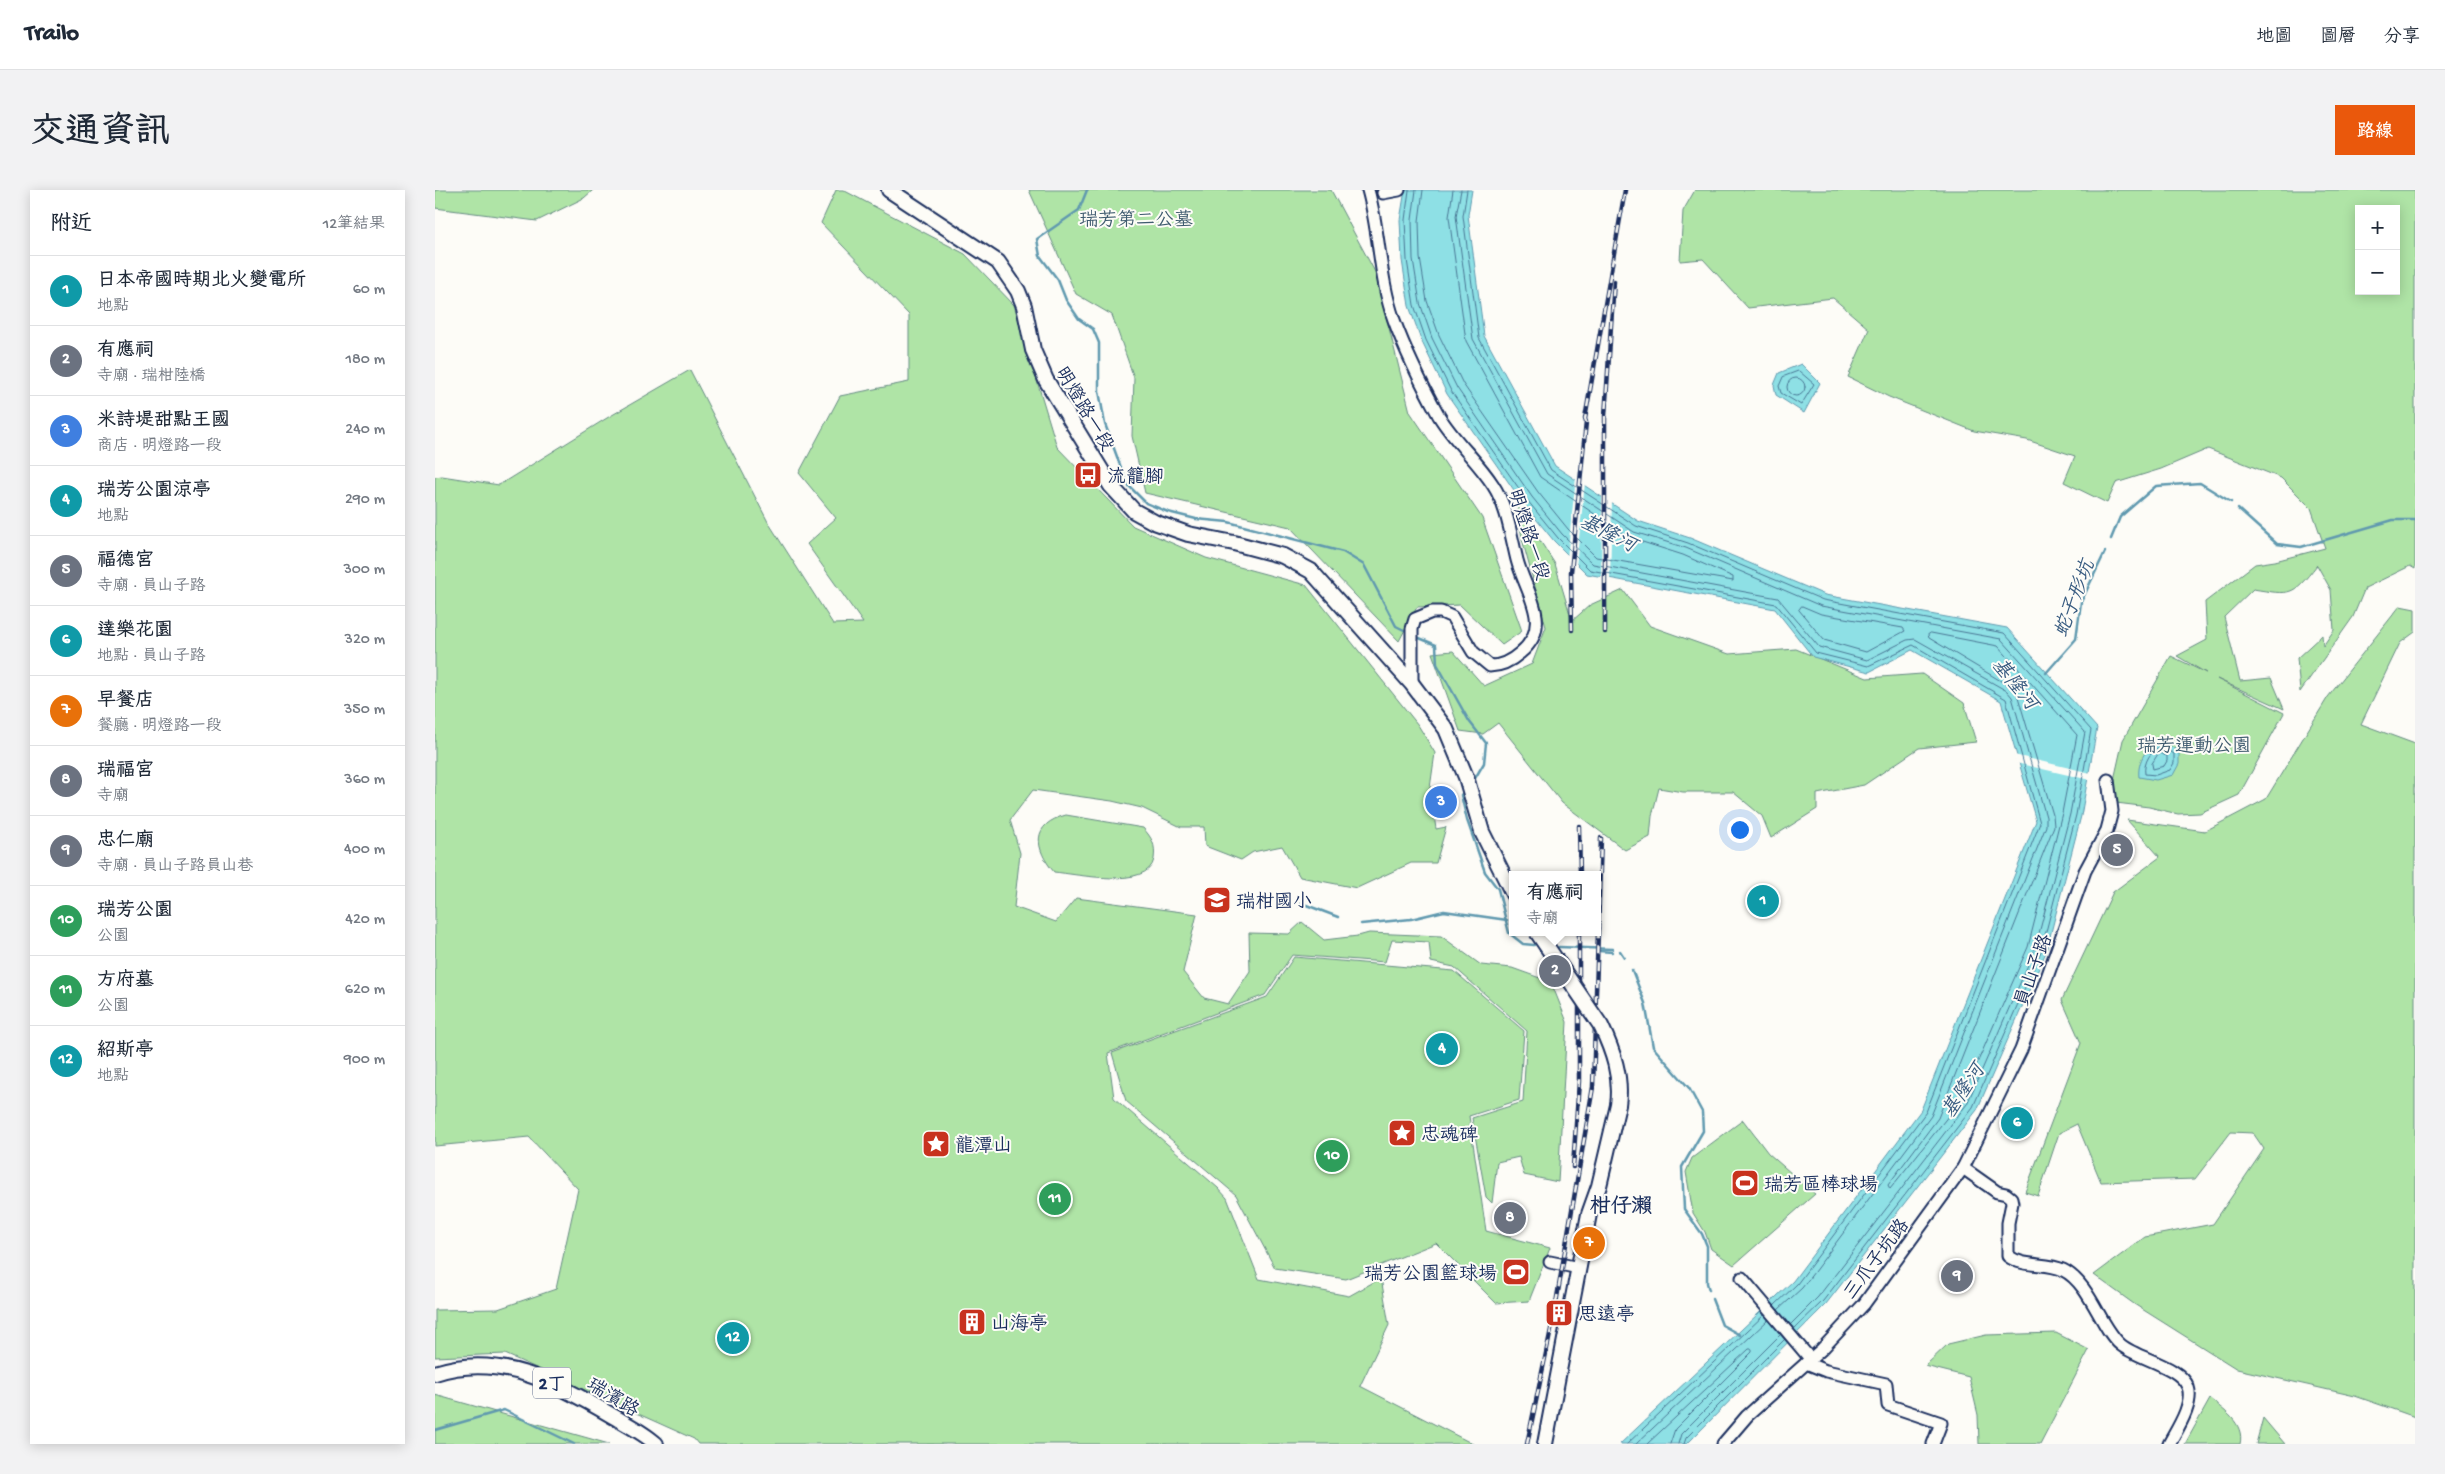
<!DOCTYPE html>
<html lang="zh-TW">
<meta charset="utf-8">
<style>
:root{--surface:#fff;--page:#f2f2f3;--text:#1f2937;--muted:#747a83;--line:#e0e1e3;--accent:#ea580c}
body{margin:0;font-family:"Gochi Hand","LXGW WenKai TC",sans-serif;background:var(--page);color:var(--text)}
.controls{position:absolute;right:15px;top:15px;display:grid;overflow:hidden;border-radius:0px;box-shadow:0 2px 12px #0003}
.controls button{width:45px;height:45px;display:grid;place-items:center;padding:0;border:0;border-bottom:1px solid var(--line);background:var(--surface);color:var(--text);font:25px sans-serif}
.you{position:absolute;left:1304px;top:639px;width:18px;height:18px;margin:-12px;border:4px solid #fff;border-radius:50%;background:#1a73e8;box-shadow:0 0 0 8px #1a73e833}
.badge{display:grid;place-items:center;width:32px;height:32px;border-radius:50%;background:var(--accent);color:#fff;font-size:16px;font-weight:700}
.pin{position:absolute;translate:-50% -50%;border:2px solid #fff;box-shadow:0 1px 5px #0006}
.popup{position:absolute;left:1074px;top:681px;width:92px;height:65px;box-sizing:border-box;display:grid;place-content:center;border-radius:0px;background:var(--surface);filter:drop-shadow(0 1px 4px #0005);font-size:16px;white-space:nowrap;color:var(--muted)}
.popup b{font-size:19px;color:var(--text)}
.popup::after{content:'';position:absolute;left:50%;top:100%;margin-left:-10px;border:10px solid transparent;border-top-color:var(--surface)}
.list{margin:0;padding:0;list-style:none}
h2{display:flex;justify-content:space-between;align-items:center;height:65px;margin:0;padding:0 20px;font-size:21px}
h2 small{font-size:16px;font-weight:400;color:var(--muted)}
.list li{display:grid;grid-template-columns:32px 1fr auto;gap:15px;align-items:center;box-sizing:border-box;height:70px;padding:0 20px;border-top:1px solid var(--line)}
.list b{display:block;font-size:19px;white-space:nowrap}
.list p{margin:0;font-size:16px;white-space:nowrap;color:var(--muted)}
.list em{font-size:16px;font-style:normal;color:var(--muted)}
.map{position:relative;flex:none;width:1980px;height:1254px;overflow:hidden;border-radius:0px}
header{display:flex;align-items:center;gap:30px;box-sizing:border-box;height:70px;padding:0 25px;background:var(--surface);border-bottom:1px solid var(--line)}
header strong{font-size:24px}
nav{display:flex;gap:28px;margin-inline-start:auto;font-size:18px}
.intro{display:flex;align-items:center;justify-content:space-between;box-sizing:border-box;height:120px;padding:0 30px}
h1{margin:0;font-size:35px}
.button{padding:12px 22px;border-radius:0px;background:var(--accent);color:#fff;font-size:18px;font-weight:700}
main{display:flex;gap:30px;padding:0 30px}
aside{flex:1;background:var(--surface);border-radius:0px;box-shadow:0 2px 12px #0003}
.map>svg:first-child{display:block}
.green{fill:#afe4a6;stroke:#658a82;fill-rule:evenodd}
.water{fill:#8ee0e5;stroke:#6099af}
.pier{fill:#fdfcf7}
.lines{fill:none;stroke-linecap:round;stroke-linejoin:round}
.shore{stroke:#497694;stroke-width:1}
.stream{stroke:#6099af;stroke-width:2.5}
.minor-casing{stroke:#1b2f5e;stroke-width:15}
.major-casing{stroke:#1b2f5e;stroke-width:18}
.minor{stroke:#fdfcf7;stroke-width:11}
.major{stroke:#fdfcf7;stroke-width:14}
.rail-casing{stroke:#1b2f5e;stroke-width:4.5}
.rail{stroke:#fdfcf7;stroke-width:2.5;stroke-dasharray:8;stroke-linecap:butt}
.major-bridge-casing{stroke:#1b2f5e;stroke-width:18;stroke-linecap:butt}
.major-bridge{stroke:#fdfcf7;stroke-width:14}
.labels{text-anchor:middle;stroke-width:4;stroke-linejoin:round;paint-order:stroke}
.shield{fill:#fdfcf7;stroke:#5f6c8c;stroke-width:1}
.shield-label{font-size:18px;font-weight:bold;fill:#1b2f5e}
.park-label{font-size:19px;fill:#405c70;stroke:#fdfcf7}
.street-label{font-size:19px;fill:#1b2f5e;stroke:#fdfcf7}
.poi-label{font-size:19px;fill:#1b2f5e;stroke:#fdfcf7;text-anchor:start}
.water-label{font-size:20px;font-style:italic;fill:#385b80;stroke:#fdfcf7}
.quarter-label{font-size:21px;font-weight:bold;fill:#1b2f5e;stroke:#fdfcf7}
</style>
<header>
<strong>Trailo</strong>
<nav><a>地圖</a><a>圖層</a><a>分享</a></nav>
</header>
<div class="intro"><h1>交通資訊</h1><a class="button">路線</a></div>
<main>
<aside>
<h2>附近<small>12筆結果</small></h2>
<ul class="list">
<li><span class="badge" style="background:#0f9aa8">1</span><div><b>日本帝國時期北火變電所</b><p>地點</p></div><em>60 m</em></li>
<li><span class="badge" style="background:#6b7280">2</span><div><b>有應祠</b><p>寺廟 · 瑞柑陸橋</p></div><em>180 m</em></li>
<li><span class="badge" style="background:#3f7fe0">3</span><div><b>米詩堤甜點王國</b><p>商店 · 明燈路一段</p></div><em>240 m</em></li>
<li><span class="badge" style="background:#0f9aa8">4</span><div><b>瑞芳公園涼亭</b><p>地點</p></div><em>290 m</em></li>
<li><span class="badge" style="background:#6b7280">5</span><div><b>福德宮</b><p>寺廟 · 員山子路</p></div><em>300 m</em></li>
<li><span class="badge" style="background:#0f9aa8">6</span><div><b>達樂花園</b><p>地點 · 員山子路</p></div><em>320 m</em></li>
<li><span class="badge" style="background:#e8710a">7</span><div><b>早餐店</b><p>餐廳 · 明燈路一段</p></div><em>350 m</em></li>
<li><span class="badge" style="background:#6b7280">8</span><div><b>瑞福宮</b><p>寺廟</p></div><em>360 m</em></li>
<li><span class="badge" style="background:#6b7280">9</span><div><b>忠仁廟</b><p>寺廟 · 員山子路員山巷</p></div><em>400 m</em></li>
<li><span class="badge" style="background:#2e9e5b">10</span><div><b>瑞芳公園</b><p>公園</p></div><em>420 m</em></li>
<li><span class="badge" style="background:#2e9e5b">11</span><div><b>方府墓</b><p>公園</p></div><em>620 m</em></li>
<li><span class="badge" style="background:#0f9aa8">12</span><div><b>紹斯亭</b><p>地點</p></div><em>900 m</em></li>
</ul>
</aside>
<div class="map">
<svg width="1980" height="1254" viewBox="0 0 1980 1254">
<rect width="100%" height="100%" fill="#fdfcf7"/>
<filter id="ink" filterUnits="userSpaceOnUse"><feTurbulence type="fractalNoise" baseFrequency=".02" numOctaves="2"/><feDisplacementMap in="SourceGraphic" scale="10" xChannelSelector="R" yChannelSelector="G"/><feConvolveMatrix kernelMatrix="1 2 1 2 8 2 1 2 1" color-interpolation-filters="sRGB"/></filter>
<g filter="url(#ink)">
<g class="green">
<path d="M0,0H158L149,8L102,31L0,18Z"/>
<path d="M401,0H408L530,64L579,115L622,257L698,336L771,368L871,395L983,535L1000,563L995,598L1001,639L1011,637L1001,673H976L922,698L865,687L847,656L818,662L806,670L770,656L769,637H746L707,618L677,611L598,600L575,630L585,663L579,717L621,732L641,708L762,724L748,782L769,808L793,814L815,781L814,743L854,744L867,732L889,750L923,746L934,743L1006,746L1046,775L1077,778L1116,792L1132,832L1123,992L1089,985L1084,967L1062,972L1057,1013L1051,1007L1037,928L1088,912L1092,841L1019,777L996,772L994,752L957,750L950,772L857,765L830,805L673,863L679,908L783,998L792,1008L824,1089L914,1106L946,1088L954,1135L925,1196L1038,1254H263L259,1249L70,1164L0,1167V1120L63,1119L121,1099L143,999L94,947L0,956V287L7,286L64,295L172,228L255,180L333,332L398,434L428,433L372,354L401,328L364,283L405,206L474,192V125L386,33Z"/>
<path d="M594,0H896L940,82L975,222L1047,328L1087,441L1067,455L1025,415L982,417L964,451L855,337L710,303L697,246L699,188L677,125L641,104Z"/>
<path d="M1260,0H1980V379L1975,376L1930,398L1918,427L1865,502L1862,468L1887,445L1888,456L1899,440L1896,400L1882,375C1857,407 1856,405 1818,399L1789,427L1805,491L1836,488L1849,519L1782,489L1849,523L1804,605L1765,623L1743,624L1714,617L1681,613L1679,590L1688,550L1736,466L1771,483L1742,466L1772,450L1770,412L1820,374L1840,371L1890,358L1876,318L1846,288L1773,259L1726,279L1681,293L1672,313L1629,292L1640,266L1592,250L1539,241L1454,207L1413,187L1434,139L1398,108L1313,118L1268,69L1245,71L1248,21ZM1924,19H1961V101H1924Z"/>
<path d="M1082,315L1120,374L1137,431L1155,415L1188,400L1215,436L1294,464L1361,459L1432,488L1487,484L1529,513L1541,552L1484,558L1429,595L1382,604V619L1336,648L1327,626L1298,602H1248L1224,598L1217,626L1215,647L1190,660L1127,613L1063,533L1048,544L1025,541L997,463L1018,461L1049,496L1097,474L1111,437L1087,349Z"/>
<path d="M1965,416L1980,419V442L1965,453L1926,534L1980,554V1227L1920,1206L1802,1179L1699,1114L1659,1085L1710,1047L1778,1034L1829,959L1818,943L1796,942L1760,989L1666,992L1642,934L1624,943L1603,1006L1590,1002L1646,853L1627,810L1678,702L1725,667L1692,630L1770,641L1831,609L1893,507Z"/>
<path d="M631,625L708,638C717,648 721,655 719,669C714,700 641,684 619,682C599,658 596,634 631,625Z"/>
<path d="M859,767L1019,781L1089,841L1084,910L1034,926L1051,1041L1115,1058L1094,1111L1061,1113L1001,1053L911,1089L840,1078L801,1005L691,911L677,863L832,807Z"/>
<path d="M1308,930L1333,963L1380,1004L1299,1075L1276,1059L1270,1042L1258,1023L1251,982L1257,968Z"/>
<path d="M1621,1143L1654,1160L1605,1254H1544L1543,1225L1534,1187L1490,1176L1513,1154L1551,1145Z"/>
<path d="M0,1205L174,1254H0Z"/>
<path d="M1775,1209C1788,1220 1810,1233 1805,1254H1750Z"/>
<path d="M1828,1228L1850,1254H1821Z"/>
</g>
<g class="water">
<path d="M970,0H1037L1033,25L1049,146L1120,276L1203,331L1255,348L1390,405L1572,438L1662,538L1646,626L1611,762L1542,920L1391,1114L1252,1254H1185L1358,1091L1486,920L1601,631L1566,511L1477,460L1434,482L1378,467L1340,419L1152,384L1119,351L1088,313L1012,204L987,152L974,116L967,70L965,30Z"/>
<path d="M1366,174L1385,193L1369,223L1341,205L1339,195L1344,183Z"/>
<path d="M1727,550L1744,562V574L1738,585L1721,590L1704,587C1702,571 1712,555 1727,550Z"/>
</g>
<g class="pier">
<path d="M1141,287L1150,293L1141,377L1132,368Z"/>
<path d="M1167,304L1177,311L1175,391L1166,389Z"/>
<path d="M1579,565L1656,583L1655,590L1581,573Z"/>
</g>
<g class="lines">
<g class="shore">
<path d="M974,0L970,30L972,70L979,115L991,150L1016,201L1092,310L1123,348L1155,380L1341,414L1381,463L1433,476L1478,455L1571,509L1605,633L1491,922L1362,1094L1339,1116"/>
<path d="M981,0L977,30L978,69L985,113L997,148L1022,198L1097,307L1127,344L1158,374L1343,408L1384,457L1432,470L1472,450L1480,449L1572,501L1577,507L1611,627V636L1496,926L1367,1098L1343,1120"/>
<path d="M988,0L984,31L985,68L992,111L1004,145L1028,194L1103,302L1133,339L1161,367L1298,391V387L1248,365L1195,348L1105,287L1031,151L1014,27L1018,0"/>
<path d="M1026,0L1021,26L1038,149L1112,284L1199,342L1251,358L1386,416L1566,449L1650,542L1635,624L1600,759L1532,914L1383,1107L1355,1135"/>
<path d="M1032,0L1028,26L1044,148L1116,280L1201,336L1253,353L1388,410L1569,443L1656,540L1641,625L1606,761L1538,917L1388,1111L1359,1139"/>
<path d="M1364,181L1379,194L1366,215L1346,203L1344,196L1348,187Z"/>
<circle cx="1361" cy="197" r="9"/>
<path d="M1367,416L1386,424L1468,438L1470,441L1431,462L1389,450L1364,420Z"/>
<path d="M1496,443L1563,456L1642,545L1627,623L1593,757L1526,910L1455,999L1453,995L1503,928L1619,636L1618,625L1581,500L1494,448L1493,445Z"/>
<path d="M1727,556L1739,564V573L1735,580L1721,585L1710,584C1708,573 1716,559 1727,556Z"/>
<path d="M1724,563L1732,566V571L1729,576L1718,579L1717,574Z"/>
<path d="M1192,1254L1329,1125"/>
<path d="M1201,1254L1333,1130"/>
<path d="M1212,1254L1314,1159H1317V1162L1240,1239L1235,1254"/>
<path d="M1243,1254L1246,1244L1346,1144"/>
<path d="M1249,1254L1251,1248L1350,1149"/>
</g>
<g class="stream">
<path d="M652,0L644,20L602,49L605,66L623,90L631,110L644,129L658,139L664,153V201L670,234L692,294L711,313L733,322L761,329L793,332L908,362L929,375L961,436L969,440"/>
<path d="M1803,319L1842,354L1866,357L1958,330H1980"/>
<path d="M1676,349L1685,327L1721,296L1765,293L1796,312"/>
<path d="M982,447L1001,455L1002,474L1034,531L1051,553L1049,573L1039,590"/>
<path d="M1611,483L1641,449L1646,412L1670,362"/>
<path d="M1028,603L1026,605L1032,630L1050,682L1063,699L1074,743L1088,754L1099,755"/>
<path d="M866,713L903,727"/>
<path d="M926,734L976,729L1009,721L1072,730"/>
<path d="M1124,757L1177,759"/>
<path d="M1164,761L1177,762"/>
<path d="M1185,761L1189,767"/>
<path d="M1197,780L1210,813L1218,857L1254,898L1267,922L1268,941L1247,977L1249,1019L1267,1044L1272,1056V1093L1274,1100"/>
<path d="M1277,1109L1287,1135L1305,1145"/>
<path d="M0,1240L69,1220L139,1254"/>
</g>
<defs>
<g id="minor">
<path d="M933,0C945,43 944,88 959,130C971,163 987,195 1004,226C1019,251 1042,270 1058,295C1072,316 1076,346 1082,370C1091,404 1119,435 1085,463C1076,471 1067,476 1055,476L1038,462L1017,427L1006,422H997L980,429L977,439V494"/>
<path d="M948,3L964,0"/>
<path d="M1528,978L1562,1002L1571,1004L1576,1008L1577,1013L1573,1033V1066C1589,1078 1611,1072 1628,1080C1655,1093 1666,1139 1686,1155C1703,1169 1745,1176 1753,1197C1759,1214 1742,1239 1734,1254"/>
<path d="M1115,1072L1144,1078"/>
<path d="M1307,1088L1372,1165"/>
<path d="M1371,1173L1391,1181L1451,1194L1453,1215L1506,1233L1498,1254"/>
<path d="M1288,1254L1312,1226L1387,1159L1429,1114L1528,978L1586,860L1650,681L1672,640L1677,621L1673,590"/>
</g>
<g id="major">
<path d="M454,0L563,72L583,101L589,116L598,160L611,190L676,296L699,321L719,332L753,344L799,353L848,366L876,381L977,494L1011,539L1031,587L1047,642L1078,704"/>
<path d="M0,1183C64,1162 122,1193 176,1225C191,1234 208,1242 221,1254"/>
<path d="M1110,1254L1154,1024L1164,996L1183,915"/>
</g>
</defs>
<use href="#minor" class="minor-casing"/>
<use href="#major" class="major-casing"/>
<use href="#minor" class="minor"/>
<use href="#major" class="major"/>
<defs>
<g id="rail">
<path d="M1137,440L1136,382L1151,232L1150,229L1190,0"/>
<path d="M1170,442V226L1179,91"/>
<path d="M1144,636L1145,685"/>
<path d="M1138,977L1144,891V742"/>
<path d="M1092,1254L1119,1125L1158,897L1166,648"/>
</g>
</defs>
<use href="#rail" class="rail-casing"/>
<use href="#rail" class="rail"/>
<defs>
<path id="major-bridge" d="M1102,742L1166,836C1178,861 1187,887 1183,915"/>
</defs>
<use href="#major-bridge" class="major-bridge-casing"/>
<use href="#major-bridge" class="major-bridge"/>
</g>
</g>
<defs>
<symbol id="bus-square" viewBox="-11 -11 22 22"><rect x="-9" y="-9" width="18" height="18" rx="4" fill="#c8321e" stroke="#fdfcf7"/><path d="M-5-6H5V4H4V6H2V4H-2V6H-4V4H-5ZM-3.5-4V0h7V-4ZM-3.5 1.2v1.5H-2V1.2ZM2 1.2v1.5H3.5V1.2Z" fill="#fff"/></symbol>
<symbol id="school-square" viewBox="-11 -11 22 22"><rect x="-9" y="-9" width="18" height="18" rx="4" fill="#c8321e" stroke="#fdfcf7"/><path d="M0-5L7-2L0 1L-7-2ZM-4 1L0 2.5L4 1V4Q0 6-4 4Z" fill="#fff"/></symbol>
<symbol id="sight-square" viewBox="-11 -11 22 22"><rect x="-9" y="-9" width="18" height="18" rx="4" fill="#c8321e" stroke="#fdfcf7"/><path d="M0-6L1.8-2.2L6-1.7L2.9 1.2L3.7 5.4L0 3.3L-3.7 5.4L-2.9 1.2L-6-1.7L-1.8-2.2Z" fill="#fff"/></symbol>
<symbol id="stadium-square" viewBox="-11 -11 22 22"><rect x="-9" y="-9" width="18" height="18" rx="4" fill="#c8321e" stroke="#fdfcf7"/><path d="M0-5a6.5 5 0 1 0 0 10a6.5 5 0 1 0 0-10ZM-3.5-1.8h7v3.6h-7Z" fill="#fff"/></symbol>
<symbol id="building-square" viewBox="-11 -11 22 22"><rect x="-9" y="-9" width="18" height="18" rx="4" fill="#c8321e" stroke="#fdfcf7"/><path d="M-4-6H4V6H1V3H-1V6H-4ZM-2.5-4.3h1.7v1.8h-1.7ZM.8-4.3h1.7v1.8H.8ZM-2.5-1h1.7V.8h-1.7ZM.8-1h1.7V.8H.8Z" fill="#fff"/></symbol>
</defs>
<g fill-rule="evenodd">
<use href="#bus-square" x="637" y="269" width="32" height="32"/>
<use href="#school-square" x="766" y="694" width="32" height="32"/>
<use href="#sight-square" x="951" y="927" width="32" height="32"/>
<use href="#sight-square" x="485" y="938" width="32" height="32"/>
<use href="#stadium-square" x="1294" y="977" width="32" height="32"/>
<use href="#stadium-square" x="1065" y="1066" width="32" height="32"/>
<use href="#building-square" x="1108" y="1107" width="32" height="32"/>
<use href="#building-square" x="521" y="1116" width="32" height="32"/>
</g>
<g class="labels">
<rect class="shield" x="98" y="1177.5" width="38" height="31" rx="4"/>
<g class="shield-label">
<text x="117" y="1199">2丁</text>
</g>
<g class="park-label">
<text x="701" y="35">瑞芳第二公墓</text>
<text x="1759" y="561">瑞芳運動公園</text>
</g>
<g class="street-label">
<text transform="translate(651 218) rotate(59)" y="7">明燈路一段</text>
<text transform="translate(1095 344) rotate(72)" y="7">明燈路一段</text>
<text transform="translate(1597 780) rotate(-70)" y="7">員山子路</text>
<text transform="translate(1440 1068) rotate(-53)" y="7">三爪子坑路</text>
<text transform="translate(179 1206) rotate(31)" y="7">瑞濱路</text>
</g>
<g class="poi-label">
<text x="672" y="292">流籠腳</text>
<text x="801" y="717">瑞柑國小</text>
<text x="986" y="950">忠魂碑</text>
<text x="520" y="961">龍潭山</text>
<text x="1329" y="1000">瑞芳區棒球場</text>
<text x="1062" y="1089" text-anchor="end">瑞芳公園籃球場</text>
<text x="1143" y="1130">思遠亭</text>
<text x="556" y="1139">山海亭</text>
</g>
<g class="water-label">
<text transform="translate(1174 342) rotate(27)" y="7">基隆河</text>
<text transform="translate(1638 408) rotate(-69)" y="7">蛇子形坑</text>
<text transform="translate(1581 493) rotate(51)" y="7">基隆河</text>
<text transform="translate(1527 900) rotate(-56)" y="7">基隆河</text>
</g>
<g class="quarter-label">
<text x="1186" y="1022">柑仔瀨</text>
</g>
</g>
</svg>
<div class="controls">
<button>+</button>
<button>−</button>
</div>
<div class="you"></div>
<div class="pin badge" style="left:1328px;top:711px;background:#0f9aa8">1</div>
<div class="pin badge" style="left:1120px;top:781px;background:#6b7280">2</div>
<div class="popup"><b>有應祠</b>寺廟</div>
<div class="pin badge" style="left:1006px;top:612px;background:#3f7fe0">3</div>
<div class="pin badge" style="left:1007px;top:859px;background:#0f9aa8">4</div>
<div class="pin badge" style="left:1682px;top:660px;background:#6b7280">5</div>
<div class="pin badge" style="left:1582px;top:933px;background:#0f9aa8">6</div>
<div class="pin badge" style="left:1154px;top:1053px;background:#e8710a">7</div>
<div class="pin badge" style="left:1075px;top:1028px;background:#6b7280">8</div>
<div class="pin badge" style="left:1522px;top:1086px;background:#6b7280">9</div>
<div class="pin badge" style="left:897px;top:966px;background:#2e9e5b">10</div>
<div class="pin badge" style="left:620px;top:1009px;background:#2e9e5b">11</div>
<div class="pin badge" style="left:298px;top:1148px;background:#0f9aa8">12</div>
</div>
</main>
